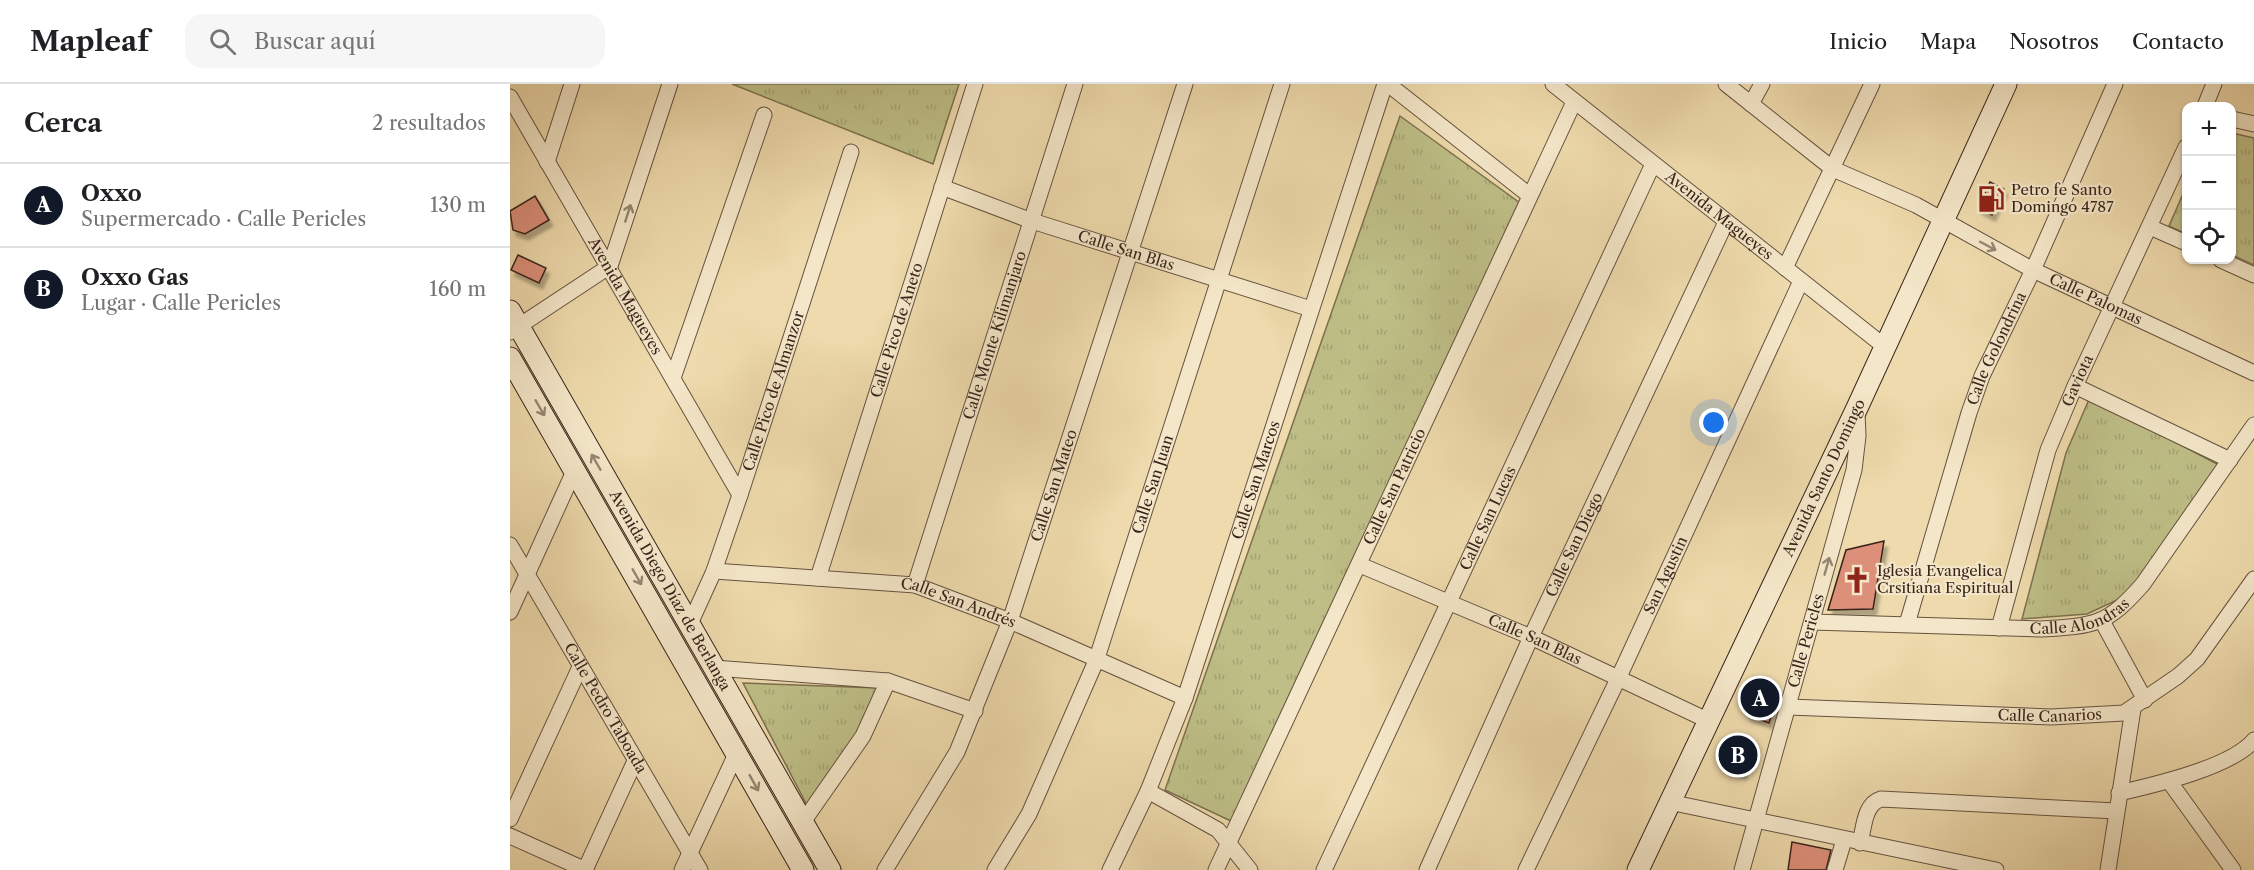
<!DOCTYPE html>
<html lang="es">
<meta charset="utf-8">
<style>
:root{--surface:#fff;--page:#f6f6f6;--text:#202124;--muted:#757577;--line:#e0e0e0;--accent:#111827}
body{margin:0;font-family:"Libre Caslon Text",serif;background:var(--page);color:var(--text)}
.controls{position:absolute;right:18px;top:18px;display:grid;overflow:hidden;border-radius:12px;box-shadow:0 2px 4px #0004}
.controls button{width:54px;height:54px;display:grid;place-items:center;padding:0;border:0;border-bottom:2px solid var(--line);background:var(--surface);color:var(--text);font:30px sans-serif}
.you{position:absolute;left:1204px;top:339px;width:21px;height:21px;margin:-15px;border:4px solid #fff;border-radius:50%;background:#1a73e8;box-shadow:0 0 0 9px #1a73e833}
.badge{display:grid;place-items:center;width:39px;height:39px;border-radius:50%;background:var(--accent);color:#fff;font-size:20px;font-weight:700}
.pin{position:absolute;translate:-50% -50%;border:3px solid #fff;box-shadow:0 2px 6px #0006}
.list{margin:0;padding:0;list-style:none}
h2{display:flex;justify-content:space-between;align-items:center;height:78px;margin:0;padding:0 24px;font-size:26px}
h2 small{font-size:20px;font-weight:400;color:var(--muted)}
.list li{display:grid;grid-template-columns:39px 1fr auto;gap:18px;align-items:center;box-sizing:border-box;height:84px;padding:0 24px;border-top:2px solid var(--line)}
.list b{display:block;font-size:22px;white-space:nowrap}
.list p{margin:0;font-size:20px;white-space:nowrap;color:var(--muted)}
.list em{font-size:20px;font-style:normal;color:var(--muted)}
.icon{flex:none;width:33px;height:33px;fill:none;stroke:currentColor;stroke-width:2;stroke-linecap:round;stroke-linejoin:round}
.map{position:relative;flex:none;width:1744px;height:786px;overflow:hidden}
header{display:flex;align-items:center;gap:36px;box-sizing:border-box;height:84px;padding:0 30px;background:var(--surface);border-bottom:2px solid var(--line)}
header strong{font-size:28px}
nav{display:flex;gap:33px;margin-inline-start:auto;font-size:21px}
.search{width:420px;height:54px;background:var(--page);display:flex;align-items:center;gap:15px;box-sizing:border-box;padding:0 21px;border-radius:18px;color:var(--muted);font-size:22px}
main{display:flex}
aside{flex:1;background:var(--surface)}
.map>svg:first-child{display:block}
.park{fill:url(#park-tufts);stroke:#7c7150;stroke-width:1.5}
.building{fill:#dc8f79;stroke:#39241b;stroke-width:1.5;filter:url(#shadow)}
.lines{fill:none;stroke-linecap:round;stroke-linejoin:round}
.minor-casing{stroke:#66523f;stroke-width:17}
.secondary-casing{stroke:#39241b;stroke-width:23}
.minor{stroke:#f4e7c9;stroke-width:15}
.secondary{stroke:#f4e7c9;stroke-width:21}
.oneway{stroke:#968672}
.labels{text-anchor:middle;stroke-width:4.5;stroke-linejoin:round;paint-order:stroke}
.poi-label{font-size:15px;fill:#39241b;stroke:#f4e7c9;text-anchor:start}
.street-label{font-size:15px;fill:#39241b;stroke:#f4e7c9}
</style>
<header>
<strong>Mapleaf</strong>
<div class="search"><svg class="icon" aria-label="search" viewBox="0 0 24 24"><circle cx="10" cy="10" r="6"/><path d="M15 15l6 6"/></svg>Buscar aquí</div>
<nav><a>Inicio</a><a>Mapa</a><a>Nosotros</a><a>Contacto</a></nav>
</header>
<main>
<aside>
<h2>Cerca<small>2 resultados</small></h2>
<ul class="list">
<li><span class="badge">A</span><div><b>Oxxo</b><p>Supermercado · Calle Pericles</p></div><em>130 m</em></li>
<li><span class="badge">B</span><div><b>Oxxo Gas</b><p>Lugar · Calle Pericles</p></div><em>160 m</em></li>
</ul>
</aside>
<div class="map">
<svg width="1744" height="786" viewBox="0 0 1744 786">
<defs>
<pattern id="park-tufts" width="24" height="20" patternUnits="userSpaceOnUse" patternTransform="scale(1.5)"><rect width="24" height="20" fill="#bebe86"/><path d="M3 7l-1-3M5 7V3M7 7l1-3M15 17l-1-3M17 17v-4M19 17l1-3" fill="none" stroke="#a4a373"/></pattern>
<filter id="shadow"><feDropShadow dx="3.5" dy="6" stdDeviation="1.5" flood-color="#0004"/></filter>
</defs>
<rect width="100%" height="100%" fill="#eedaac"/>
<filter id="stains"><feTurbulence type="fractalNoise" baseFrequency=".00333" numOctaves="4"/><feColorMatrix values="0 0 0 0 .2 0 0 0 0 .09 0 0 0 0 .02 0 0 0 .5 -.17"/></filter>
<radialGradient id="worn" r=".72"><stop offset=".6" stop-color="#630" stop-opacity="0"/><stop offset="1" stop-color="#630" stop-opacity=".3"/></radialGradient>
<g class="park">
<path d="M222,0H449L423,80Z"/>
<path d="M890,32L1010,119L723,738L655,706Z"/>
<path d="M1722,49L1744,54V181L1722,171Z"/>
<path d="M1676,103V150L1659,142Z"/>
<path d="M1580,313L1709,381L1618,511L1577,530L1512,535L1556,369Z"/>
<path d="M233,599L368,604L356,642L299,725Z"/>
</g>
<g class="building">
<path d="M1480,98L1494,105L1482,131L1468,124Z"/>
<path d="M25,112L39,136L15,150L3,146L0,127Z"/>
<path d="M8,171L36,184L29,199L1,186Z"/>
<path d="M1374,457L1363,525L1318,526L1336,466Z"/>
<path d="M1239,599L1269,606L1259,639L1238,631L1232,622Z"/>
<path d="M1223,653L1239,656L1233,689L1218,686Z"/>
<path d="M1282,758L1321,766L1316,786H1278Z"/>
</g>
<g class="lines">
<defs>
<g id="minor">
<path d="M878,0L1019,111"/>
<path id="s1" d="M1043,0L1374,262"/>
<path id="s2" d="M1216,0L1323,85L1406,121L1523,186L1744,289"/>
<path id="s3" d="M0,13L230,411"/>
<path d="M1241,20L1252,0"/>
<path d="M1695,22L1704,0"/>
<path d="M1722,35L1744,40"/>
<path d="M37,78L62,0"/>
<path id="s4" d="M432,103L519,136L801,225"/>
<path d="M1640,143L1676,159"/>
<path d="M1711,176L1744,191"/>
<path d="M1275,184L1362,0"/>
<path d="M0,248L100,182L160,0"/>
<path d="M163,294L254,31"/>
<path d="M1565,302L1720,376"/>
<path id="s5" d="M0,461L190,786"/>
<path id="s6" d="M850,481L1021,553L1197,636"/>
<path id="s7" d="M204,487L405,501L500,537L675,614"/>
<path id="s8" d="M308,494L465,0"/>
<path id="s9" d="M405,501L565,0"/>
<path d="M0,528L65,385"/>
<path d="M1592,537L1635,616"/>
<path id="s10" d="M1302,538L1531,545C1585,542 1597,541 1633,500L1744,341"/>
<path id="s11" d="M1397,540L1459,329L1472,292L1523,186L1605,0"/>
<path id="s12" d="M179,542L204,487L230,411L341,68"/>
<path id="s13" d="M1489,544L1538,366L1565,302L1676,63"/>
<path d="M204,584L378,597L465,627"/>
<path id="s14" d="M1278,623L1541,633L1614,629L1668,592L1687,575L1744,495"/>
<path d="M1659,697L1723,786"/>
<path d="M638,707L708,746L740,786"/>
<path d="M1609,709C1644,701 1722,683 1744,656"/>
<path d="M1159,718L1486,786"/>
<path d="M0,735L70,583"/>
<path d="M293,738L353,652L378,597"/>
<path d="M0,752L76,786"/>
<path d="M1350,759C1354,744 1354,720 1371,715L1606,727"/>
<path d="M75,786L125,677"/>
<path d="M172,786L227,668"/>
<path id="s15" d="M375,786L447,668L500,537L675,0"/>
<path id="s16" d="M485,786L519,730L586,577L772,0"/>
<path id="s17" d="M600,786L638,707L675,614L875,0"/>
<path id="s18" d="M706,786L1064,18"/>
<path id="s19" d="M814,786L1143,80"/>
<path id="s20" d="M917,786L1021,553L1216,138"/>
<path id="s21" d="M1016,786L1108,595L1291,197"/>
<path id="s22" d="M1232,786L1344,386L1348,352L1347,328"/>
<path d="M1325,786L1334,756"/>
<path d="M1598,786L1623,625"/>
</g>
<g id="secondary">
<path id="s23" d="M0,227L320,786"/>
<path d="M0,274L293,786"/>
<path id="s24" d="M1128,786L1347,324L1496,0"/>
</g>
</defs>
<use href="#minor" class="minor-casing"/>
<use href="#secondary" class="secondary-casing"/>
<use href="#minor" class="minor"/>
<use href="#secondary" class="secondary"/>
</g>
<defs><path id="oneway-shaft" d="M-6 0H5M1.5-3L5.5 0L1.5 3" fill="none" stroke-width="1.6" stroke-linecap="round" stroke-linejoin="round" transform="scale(1.5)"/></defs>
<g class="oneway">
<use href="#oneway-shaft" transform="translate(118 129) rotate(-72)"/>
<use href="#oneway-shaft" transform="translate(1478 162) rotate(28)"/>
<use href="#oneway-shaft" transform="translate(30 324) rotate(60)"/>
<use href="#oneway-shaft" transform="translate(86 378) rotate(-120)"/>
<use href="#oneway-shaft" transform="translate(1317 482) rotate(-74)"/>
<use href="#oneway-shaft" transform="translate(127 493) rotate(60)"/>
<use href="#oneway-shaft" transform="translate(244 699) rotate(61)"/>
</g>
<defs>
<symbol id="fuel-bare" viewBox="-9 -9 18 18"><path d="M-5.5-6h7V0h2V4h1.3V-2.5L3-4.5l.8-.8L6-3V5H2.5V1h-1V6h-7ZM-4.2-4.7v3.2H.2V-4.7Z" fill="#8f2418" stroke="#f4e7c9" stroke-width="2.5" paint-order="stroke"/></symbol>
<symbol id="church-bare" viewBox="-9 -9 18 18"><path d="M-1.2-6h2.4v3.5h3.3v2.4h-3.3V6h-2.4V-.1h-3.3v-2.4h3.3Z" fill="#8f2418" stroke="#f4e7c9" stroke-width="2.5" paint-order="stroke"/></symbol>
</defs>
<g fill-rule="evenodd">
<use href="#fuel-bare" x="1462" y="96" width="38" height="38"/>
<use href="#church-bare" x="1328" y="477" width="38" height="38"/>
</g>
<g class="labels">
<g class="poi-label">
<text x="1501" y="111">Petro fe Santo<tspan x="1501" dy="17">Domingo 4787</tspan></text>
<text x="1367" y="492">Iglesia Evangelica<tspan x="1367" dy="17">Crsitiana Espiritual</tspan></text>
</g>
<g class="street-label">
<text dy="5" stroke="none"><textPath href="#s1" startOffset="212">Avenida Magueyes</textPath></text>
<text dy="5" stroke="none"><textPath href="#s4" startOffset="195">Calle San Blas</textPath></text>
<text dy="5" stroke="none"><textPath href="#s3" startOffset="230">Avenida Magueyes</textPath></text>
<text dy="5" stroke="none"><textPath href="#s2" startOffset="430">Calle Palomas</textPath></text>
<text dy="5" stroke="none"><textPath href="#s8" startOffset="260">Calle Pico de Aneto</textPath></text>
<text dy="5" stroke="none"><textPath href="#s9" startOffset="262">Calle Monte Kilimanjaro</textPath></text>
<text dy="5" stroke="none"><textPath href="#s11" startOffset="290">Calle Golondrina</textPath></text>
<text dy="5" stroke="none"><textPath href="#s13" startOffset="260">Gaviota</textPath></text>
<text dy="5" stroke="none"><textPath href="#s12" startOffset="250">Calle Pico de Almanzor</textPath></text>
<text dy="5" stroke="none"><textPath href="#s24" startOffset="434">Avenida Santo Domingo</textPath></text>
<text dy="5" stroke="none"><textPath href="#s17" startOffset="417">Calle San Marcos</textPath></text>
<text dy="5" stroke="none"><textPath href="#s16" startOffset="418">Calle San Juan</textPath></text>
<text dy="5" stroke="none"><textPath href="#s15" startOffset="422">Calle San Mateo</textPath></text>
<text dy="5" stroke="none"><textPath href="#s18" startOffset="423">Calle San Patricio</textPath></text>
<text dy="5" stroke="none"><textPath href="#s19" startOffset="388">Calle San Lucas</textPath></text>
<text dy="5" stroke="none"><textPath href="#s20" startOffset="357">Calle San Diego</textPath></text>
<text dy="5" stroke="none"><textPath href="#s21" startOffset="326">San Agustin</textPath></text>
<text dy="5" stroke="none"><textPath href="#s23" startOffset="322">Avenida Diego Díaz de Berlanga</textPath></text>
<text dy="5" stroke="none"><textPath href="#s7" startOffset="248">Calle San Andrés</textPath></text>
<text dy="5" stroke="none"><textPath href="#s10" startOffset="270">Calle Alondras</textPath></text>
<text dy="5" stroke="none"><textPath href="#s6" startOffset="190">Calle San Blas</textPath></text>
<text dy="5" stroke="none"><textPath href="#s22" startOffset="238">Calle Pericles</textPath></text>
<text dy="5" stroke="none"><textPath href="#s5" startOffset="189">Calle Pedro Taboada</textPath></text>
<text dy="5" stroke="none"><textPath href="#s14" startOffset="262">Calle Canarios</textPath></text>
</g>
</g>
<rect width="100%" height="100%" filter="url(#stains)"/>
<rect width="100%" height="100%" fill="url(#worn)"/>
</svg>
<div class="controls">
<button>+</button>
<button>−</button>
<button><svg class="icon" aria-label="locate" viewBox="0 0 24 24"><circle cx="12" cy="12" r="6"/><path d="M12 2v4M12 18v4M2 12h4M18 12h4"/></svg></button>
</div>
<div class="you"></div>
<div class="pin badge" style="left:1250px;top:614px">A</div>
<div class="pin badge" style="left:1228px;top:671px">B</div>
</div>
</main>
